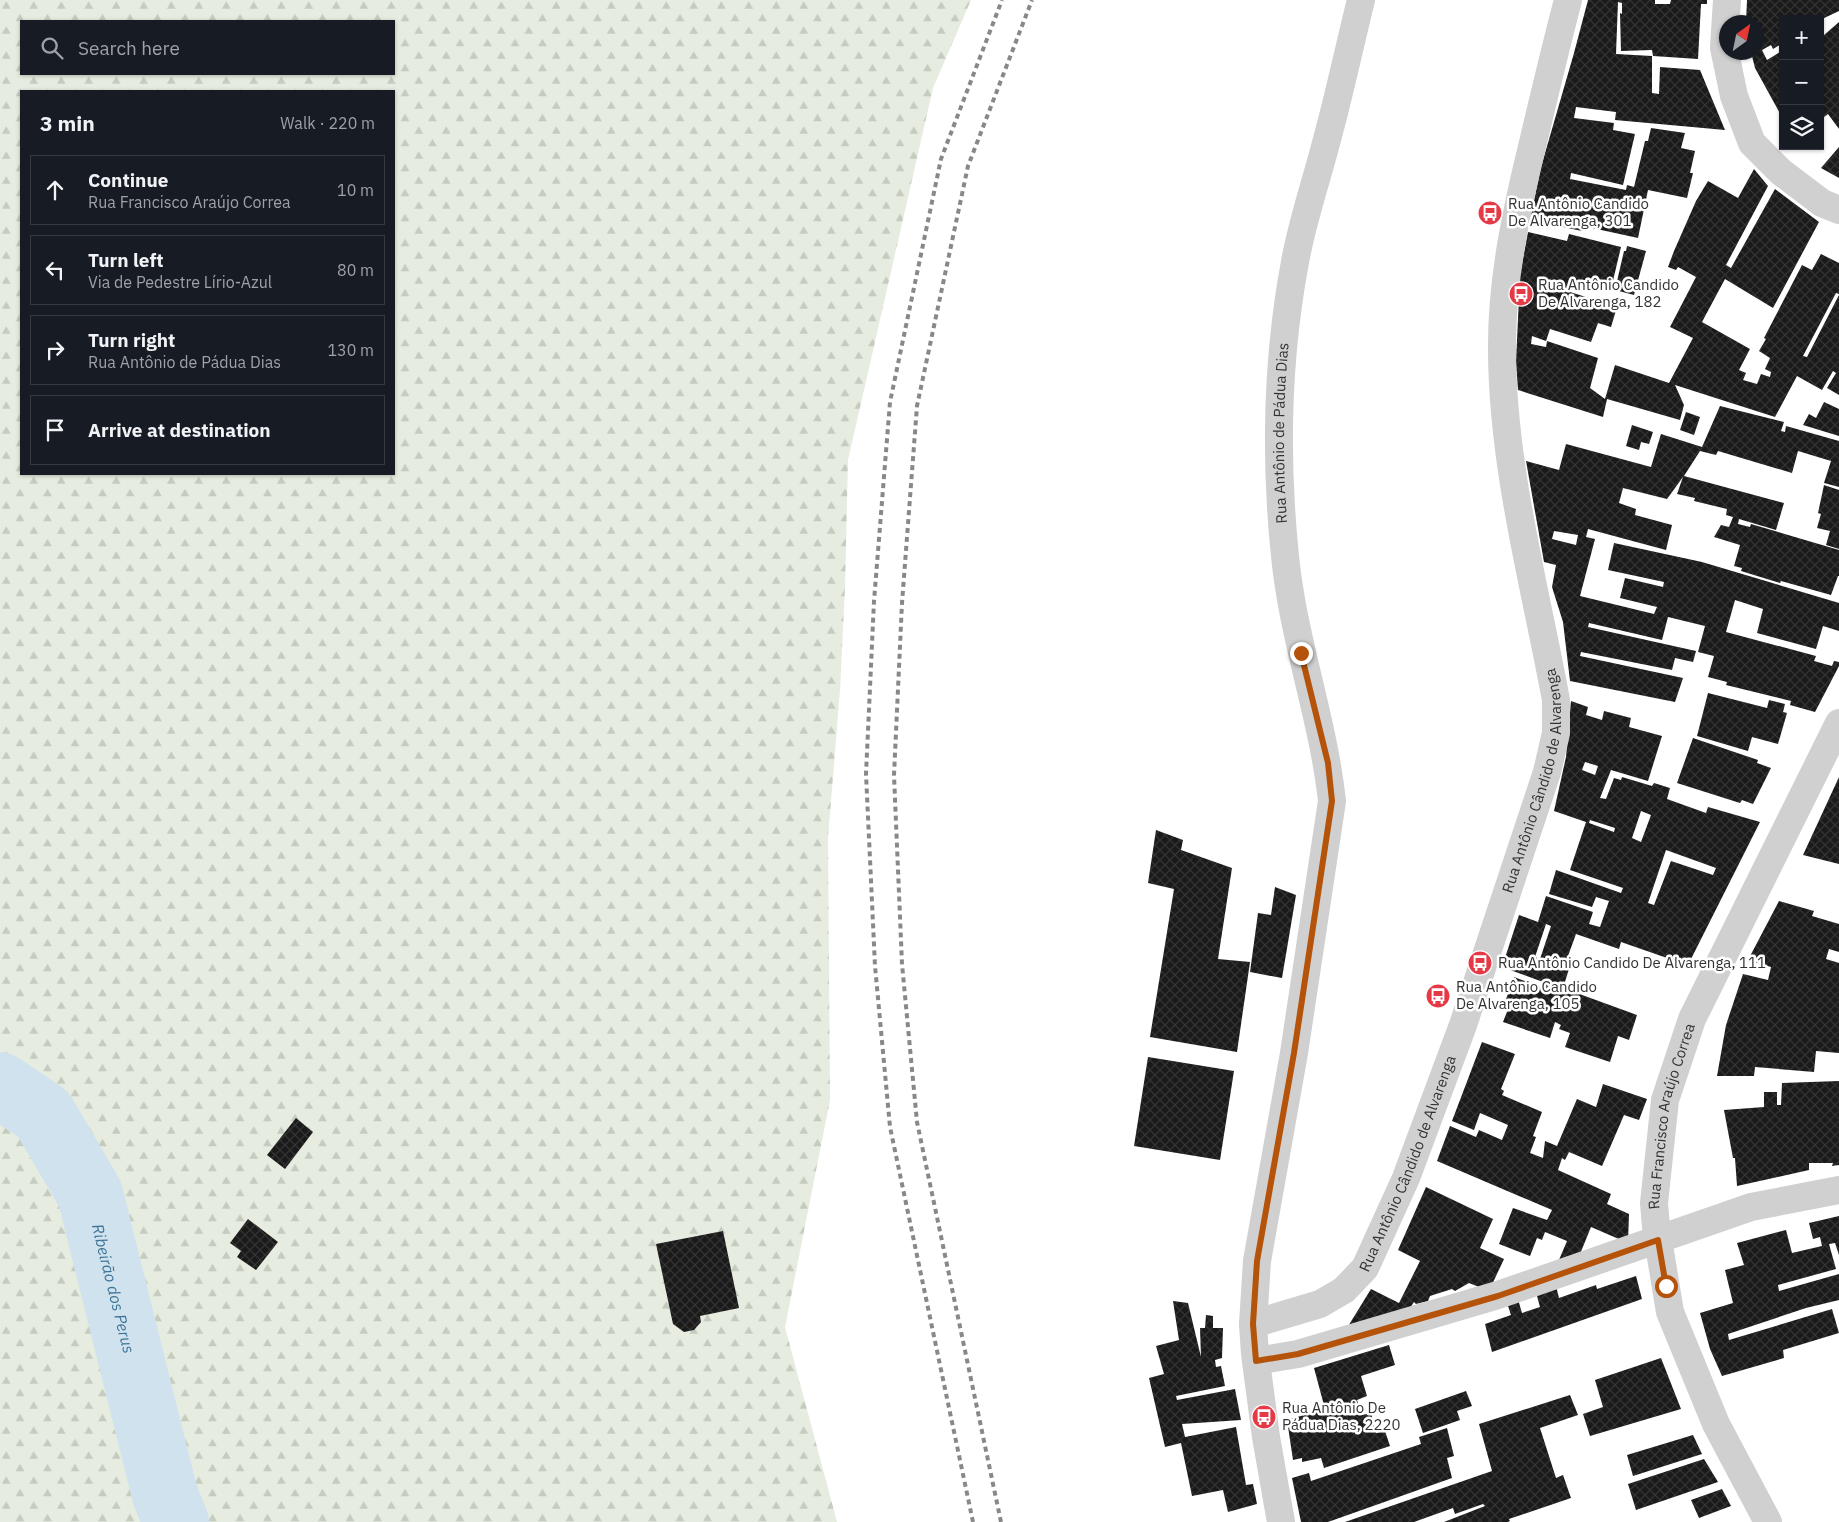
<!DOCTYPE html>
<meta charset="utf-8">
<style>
:root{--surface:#171b24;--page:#20242c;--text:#f1f3f6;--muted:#9ea1a6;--line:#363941}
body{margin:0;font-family:"IBM Plex Sans",sans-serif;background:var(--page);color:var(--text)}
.controls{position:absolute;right:15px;top:15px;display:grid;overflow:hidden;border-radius:0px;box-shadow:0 1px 4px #0004}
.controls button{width:45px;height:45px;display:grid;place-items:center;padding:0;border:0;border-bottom:1px solid var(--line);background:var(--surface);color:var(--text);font:25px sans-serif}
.compass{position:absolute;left:1719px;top:15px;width:45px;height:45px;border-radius:50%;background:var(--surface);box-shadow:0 1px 4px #0004;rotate:33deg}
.stop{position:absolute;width:15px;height:15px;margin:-11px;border:4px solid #b45309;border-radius:50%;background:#fff}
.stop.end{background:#b45309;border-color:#fff;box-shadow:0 1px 5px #0008}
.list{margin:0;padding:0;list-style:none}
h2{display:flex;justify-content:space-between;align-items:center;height:65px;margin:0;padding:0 20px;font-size:21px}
h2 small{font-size:16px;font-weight:400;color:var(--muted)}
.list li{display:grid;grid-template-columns:32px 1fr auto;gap:15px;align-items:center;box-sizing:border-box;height:70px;margin:0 10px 10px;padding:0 10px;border:1px solid var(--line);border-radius:0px}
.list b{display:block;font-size:19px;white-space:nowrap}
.list p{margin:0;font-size:16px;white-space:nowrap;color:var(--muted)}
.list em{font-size:16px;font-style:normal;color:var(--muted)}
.icon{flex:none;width:28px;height:28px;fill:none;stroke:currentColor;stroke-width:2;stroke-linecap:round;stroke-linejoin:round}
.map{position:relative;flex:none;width:1839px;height:1522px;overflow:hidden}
.search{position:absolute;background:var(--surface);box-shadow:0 1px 4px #0004;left:20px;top:20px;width:375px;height:55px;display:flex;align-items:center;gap:12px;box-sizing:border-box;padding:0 18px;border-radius:0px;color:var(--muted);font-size:19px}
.panel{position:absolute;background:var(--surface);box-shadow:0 1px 4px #0004;left:20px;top:90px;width:375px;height:385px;border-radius:0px}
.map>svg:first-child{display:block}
.forest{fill:url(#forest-firs);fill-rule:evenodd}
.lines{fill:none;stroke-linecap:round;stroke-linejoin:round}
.river{stroke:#cfe2ee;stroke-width:66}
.building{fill:url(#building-cross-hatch);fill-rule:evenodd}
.street{stroke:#d0d0d0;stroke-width:28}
.rail{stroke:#888;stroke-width:4;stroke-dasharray:5 4;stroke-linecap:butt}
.route{stroke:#b45309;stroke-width:6}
.labels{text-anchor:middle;stroke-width:5;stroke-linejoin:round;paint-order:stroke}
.poi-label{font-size:15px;fill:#333;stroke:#fff;text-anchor:start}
.street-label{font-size:15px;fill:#333;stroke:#fff}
.water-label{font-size:16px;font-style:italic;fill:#3f7597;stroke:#fff}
</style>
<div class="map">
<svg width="1839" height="1522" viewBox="0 0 1839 1522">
<defs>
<pattern id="forest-firs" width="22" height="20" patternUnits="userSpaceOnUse" patternTransform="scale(1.25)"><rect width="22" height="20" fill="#e6ecdf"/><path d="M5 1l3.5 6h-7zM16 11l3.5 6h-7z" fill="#c6cbc0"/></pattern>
<pattern id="building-cross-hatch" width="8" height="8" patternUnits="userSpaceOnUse" patternTransform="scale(1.25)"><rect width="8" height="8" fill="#1a1a1a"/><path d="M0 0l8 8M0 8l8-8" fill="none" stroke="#333"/></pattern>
</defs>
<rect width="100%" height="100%" fill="#fff"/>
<path class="forest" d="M0,0H971L933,88L848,460L845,588L840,690L828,838L830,1100L785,1327L837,1522H0ZM21,21H394V74H21ZM21,91H394V474H21Z"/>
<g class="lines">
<path class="river" id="s1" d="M0,1085L43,1114L90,1194L165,1495L176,1522"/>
</g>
<g class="building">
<path d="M1588,0H1655V4H1670L1671,0H1707V4H1701L1698,59L1653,56L1652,50L1621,51L1620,13L1622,14V3L1618,2L1616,54L1652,56V93L1659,94L1660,67L1700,70L1725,130L1615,120L1616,112L1576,107L1574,118L1614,123L1613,130L1635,134L1623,185L1571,173L1570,179L1626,190L1627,185L1634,187L1645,141H1648L1651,128L1685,133L1681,148L1695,151L1690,173H1693L1687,198L1648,190L1638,238L1583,226L1582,231L1530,220L1541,167L1574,53Z"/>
<path d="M1747,0H1839V11L1820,20V19H1783V43L1773,49L1771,45L1762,50L1767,60L1783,50V119L1755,68L1751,52H1756V22H1746Z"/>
<path d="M1839,22V129L1828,114L1820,120V30L1824,35Z"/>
<path d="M1839,147V178L1821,168Z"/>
<path d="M1754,169L1768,186L1726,265L1731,268L1775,189L1819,222L1773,308L1725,279L1702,322L1750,349L1739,370L1746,373L1743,380L1757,384L1761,374L1770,377L1771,372L1765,369L1770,358L1759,351L1766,339L1764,338L1802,265L1812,270L1821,254L1839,263V294L1836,293L1803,356L1807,357L1839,295V395L1827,388L1836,373L1833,371L1822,390L1797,376L1775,417L1675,385L1684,405L1680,420L1607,399L1603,417L1518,390L1516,362L1520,275L1528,232L1567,241L1569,234L1621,247L1611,289L1569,279L1567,291L1617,307L1611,327L1598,323L1591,342L1550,329L1546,341L1532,336L1531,344L1546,347L1547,341L1598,358L1590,388L1605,399L1615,365L1669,383L1693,338L1670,327L1696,277L1678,267L1676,270L1668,267L1674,251L1696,201L1708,181L1738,198Z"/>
<path d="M1627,246L1646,251L1634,295L1615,290L1624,251H1626Z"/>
<path d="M1824,402L1839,409V436L1803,425L1809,414L1816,418Z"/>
<path d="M1720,406L1784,422L1781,431L1785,432L1786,426L1839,441V487L1824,483L1831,461L1798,451L1792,473L1718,451L1716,455L1700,451L1684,476L1784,503L1776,530L1739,519L1738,524L1750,527L1751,524L1839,550V576H1838L1831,595L1781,581L1780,583L1741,571L1742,568L1734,566L1740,545L1714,537L1721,525L1729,527L1733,517L1726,515L1727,509L1694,501L1695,498L1677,494L1683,477L1667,499L1623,488L1619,503L1636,509L1635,515L1672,525L1666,550L1588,529L1586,537L1595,539L1580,596L1654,614L1657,607L1620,598L1625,578L1663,587L1664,582L1608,570L1614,543L1702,562L1839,603V631L1823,626L1816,649L1757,633L1763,609L1735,600L1726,632L1816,656L1814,661L1832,666L1834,661L1839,662V666L1815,712L1790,705L1791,701L1726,685L1727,682L1708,677L1714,656L1698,652L1705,626L1668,617L1662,640L1589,623L1588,627L1696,651L1693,662L1675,658L1672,670L1581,652L1580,656L1683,678L1675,702L1570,681L1563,622L1552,587L1556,565L1544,562L1526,461L1559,470L1566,444L1651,467L1661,434L1702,447ZM1554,531L1578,535L1576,545L1552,539Z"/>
<path d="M1686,412L1700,417L1694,435L1680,430Z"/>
<path d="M1632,425L1653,432L1649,444L1641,442L1639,450L1626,446Z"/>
<path d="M1824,485L1839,490V549L1826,545L1830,531L1817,528L1821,514L1818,513Z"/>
<path d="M1708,693L1767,708L1769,700L1785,704L1783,712L1787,713L1778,744L1752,737L1748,751L1697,736Z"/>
<path d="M1571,701L1588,707L1586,715L1602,720L1604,711L1631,718L1629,727L1662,736L1648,781L1611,770L1600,798L1606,799L1614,778L1621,780L1622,777L1652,786L1654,783L1670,788L1667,799L1706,813L1708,807L1760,822L1689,963L1668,956L1667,958L1621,942L1619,949L1576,934L1564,967L1569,969L1563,988L1637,1015L1629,1040L1618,1036L1610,1062L1565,1047L1570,1033L1559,1029L1561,1025L1555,1022L1550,1038L1503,1022L1510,1004L1505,1002L1514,977L1541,987L1543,982L1502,967L1519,915L1538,922L1546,896L1593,912L1589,924L1600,927L1609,901L1596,897L1592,907L1549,894L1556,870L1621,893L1623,888L1570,870L1586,822L1554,811L1566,757ZM1585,762L1598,766L1595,775L1582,770ZM1641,811L1651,815L1641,842L1632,838ZM1590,820L1615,828L1614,832L1589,823ZM1666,850L1716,868L1713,875L1671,861L1654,905L1648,903ZM1546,924L1551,926L1540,959L1535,957Z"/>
<path d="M1693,738L1758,760L1757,763L1771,768L1753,804L1742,800L1740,803L1677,783Z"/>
<path d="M1839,777V864L1803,855Z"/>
<path d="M1156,830L1183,840L1181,850L1232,868L1218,959L1250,962L1237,1052L1150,1037L1174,889L1148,883Z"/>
<path d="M1275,887L1296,895L1282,978L1250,972L1258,913L1271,915Z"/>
<path d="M1779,901L1814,911L1812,916L1839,924V952L1829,949L1826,959L1839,963V1053L1816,1051L1814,1072L1755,1067L1754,1076H1717L1726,1025L1743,974L1768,980L1771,967L1748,960Z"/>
<path d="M1482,1042L1515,1054L1501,1089L1504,1091L1502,1095L1542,1112L1533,1136L1536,1137L1530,1153L1543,1158L1545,1141L1557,1146L1577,1099L1596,1107L1603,1084L1647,1099L1639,1120L1624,1115L1602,1166L1569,1152L1565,1160L1562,1158L1558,1170L1611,1194L1607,1204L1629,1214L1628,1243L1591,1227L1578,1259L1556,1267L1567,1241L1545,1232L1542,1240L1537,1238L1530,1256L1499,1244L1513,1208L1547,1220L1552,1210L1437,1161L1450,1126L1476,1137L1479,1130L1502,1140L1508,1125L1480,1113L1474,1130L1452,1121Z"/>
<path d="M1148,1057L1234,1071L1220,1160L1134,1146Z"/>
<path d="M1839,1081V1165L1832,1166L1833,1163H1809V1170L1737,1186L1735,1158H1733L1724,1110L1764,1107V1092H1777V1105H1781L1782,1083Z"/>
<path d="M296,1118L313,1132L285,1169L267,1155Z"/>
<path d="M1426,1187L1493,1219L1480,1248L1504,1259L1489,1291L1469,1283L1455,1291L1452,1289L1430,1296L1428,1301L1416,1304L1414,1302L1408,1311L1347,1328L1371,1289L1399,1303L1420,1261L1398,1250Z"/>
<path d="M1839,1216V1255L1835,1243L1829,1244L1836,1269L1778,1285L1779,1291L1839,1274V1300L1806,1308L1728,1334L1729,1340L1832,1309L1839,1333L1783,1350L1784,1358L1722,1376L1710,1349L1700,1313L1733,1303L1725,1270L1744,1265L1737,1243L1786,1230L1792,1253L1822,1246L1820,1237L1813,1239L1809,1223Z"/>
<path d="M248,1219L278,1242L256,1270L237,1257L241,1251L230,1243Z"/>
<path d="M723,1231L739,1308L700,1316L701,1322L694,1330L684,1332L673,1324L656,1244Z"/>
<path d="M1636,1276L1642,1299L1492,1352L1485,1324L1511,1315L1506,1300L1517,1296L1522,1313L1540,1307L1535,1289L1555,1282L1559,1298L1596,1285L1597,1289Z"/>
<path d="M1173,1301L1188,1303L1201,1357L1200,1328H1205L1206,1315L1213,1316V1328H1223L1222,1358L1215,1360L1216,1367L1221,1366L1225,1386L1176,1396L1177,1400L1235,1389L1241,1420L1182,1424L1185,1437L1236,1427L1246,1485L1253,1484L1257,1504L1228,1512L1223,1490L1192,1496L1181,1443L1165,1447L1149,1378L1164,1374L1156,1346L1179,1340Z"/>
<path d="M1389,1345L1395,1365L1361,1376L1367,1396L1357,1400L1362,1415L1371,1413L1376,1433L1385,1431L1390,1446L1324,1468L1321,1458L1302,1462V1458L1293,1460L1287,1420L1325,1409L1314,1368Z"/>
<path d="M1661,1358L1681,1409L1590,1436L1583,1414L1603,1407L1595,1380Z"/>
<path d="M1466,1391L1472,1406L1457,1411L1460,1420L1423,1433L1415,1409Z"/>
<path d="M1570,1395L1578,1415L1540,1428L1556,1478L1563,1475L1571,1498L1509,1519L1510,1521L1508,1522H1444L1485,1506L1483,1504L1455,1514L1453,1508L1414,1522H1345L1492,1471L1479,1424Z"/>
<path d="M1447,1428L1454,1456L1447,1458L1452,1478L1328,1522H1301L1292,1478L1309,1473L1311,1481L1421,1444L1419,1437Z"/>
<path d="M1693,1435L1702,1454L1633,1476L1627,1455Z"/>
<path d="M1704,1459L1718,1482L1636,1510L1628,1484Z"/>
<path d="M1722,1489L1731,1506L1699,1518L1691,1500Z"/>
</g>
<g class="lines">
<g class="street">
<path d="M1727,0L1724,48L1734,96L1752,143L1781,172L1822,203L1839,210"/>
<path id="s2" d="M1253,1324L1320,1304L1344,1290L1365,1268L1406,1178L1463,1025L1547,772L1556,733V700C1535,586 1503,470 1502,353C1501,284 1515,217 1531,151C1543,100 1555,50 1568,0"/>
<path d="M1256,1361L1298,1354L1498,1295L1751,1207L1839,1190"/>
<path id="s3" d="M1281,1522L1266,1437L1255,1354L1253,1324L1257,1261L1294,1053L1332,801C1323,718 1293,639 1285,556C1275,459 1277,358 1295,262C1302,222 1316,182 1326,143C1339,96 1349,48 1361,0"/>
<path id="s4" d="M1768,1522L1716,1424L1670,1312L1656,1227L1654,1203L1665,1100L1692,1019L1839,723"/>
</g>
<g class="rail">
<path d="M973,1522L890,1127L875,966L866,774L874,601L890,402L941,159L1002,0"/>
<path d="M1001,1522L917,1122L902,964L894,775L902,603L917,406L968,166L1032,0"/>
</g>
</g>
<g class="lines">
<path class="route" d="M1301,653L1328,763L1332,801L1294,1053L1257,1261L1253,1324L1256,1361L1298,1354L1498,1296L1658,1240L1666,1286"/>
</g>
<defs>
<symbol id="bus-disc" viewBox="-11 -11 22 22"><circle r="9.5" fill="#e63946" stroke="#fff"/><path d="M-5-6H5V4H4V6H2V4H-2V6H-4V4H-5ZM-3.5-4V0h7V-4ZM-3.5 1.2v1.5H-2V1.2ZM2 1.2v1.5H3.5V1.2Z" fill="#fff"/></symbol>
</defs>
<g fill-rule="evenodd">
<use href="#bus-disc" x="1476" y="199" width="28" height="28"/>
<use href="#bus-disc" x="1507" y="280" width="28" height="28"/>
<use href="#bus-disc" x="1466" y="949" width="28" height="28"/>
<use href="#bus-disc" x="1424" y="982" width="28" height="28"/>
<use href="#bus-disc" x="1250" y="1403" width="28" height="28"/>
</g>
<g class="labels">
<g class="poi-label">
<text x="1508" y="209">Rua Antônio Candido<tspan x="1508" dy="17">De Alvarenga, 301</tspan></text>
<text x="1538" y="290">Rua Antônio Candido<tspan x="1538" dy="17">De Alvarenga, 182</tspan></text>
<text x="1498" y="968">Rua Antônio Candido De Alvarenga, 111</text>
<text x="1456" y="992">Rua Antônio Candido<tspan x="1456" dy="17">De Alvarenga, 105</tspan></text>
<text x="1282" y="1413">Rua Antônio De<tspan x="1282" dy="17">Pádua Dias, 2220</tspan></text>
</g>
<g class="street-label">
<text dy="5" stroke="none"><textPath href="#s3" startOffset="1102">Rua Antônio de Pádua Dias</textPath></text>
<text dy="5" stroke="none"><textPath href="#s2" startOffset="646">Rua Antônio Cândido de Alvarenga</textPath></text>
<text dy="5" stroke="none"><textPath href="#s4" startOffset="431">Rua Francisco Araújo Correa</textPath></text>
<text dy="5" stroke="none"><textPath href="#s2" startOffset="241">Rua Antônio Cândido de Alvarenga</textPath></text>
</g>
<g class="water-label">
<text dy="6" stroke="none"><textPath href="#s1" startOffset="242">Ribeirão dos Perus</textPath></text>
</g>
</g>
</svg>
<div class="controls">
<button>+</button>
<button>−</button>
<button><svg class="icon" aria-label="layers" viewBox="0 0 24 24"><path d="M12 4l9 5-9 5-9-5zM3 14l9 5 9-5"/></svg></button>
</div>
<svg class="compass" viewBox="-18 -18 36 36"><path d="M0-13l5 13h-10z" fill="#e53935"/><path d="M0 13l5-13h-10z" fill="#9ea1a6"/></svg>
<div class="stop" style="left:1666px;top:1286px"></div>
<div class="stop end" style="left:1301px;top:653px"></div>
<div class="search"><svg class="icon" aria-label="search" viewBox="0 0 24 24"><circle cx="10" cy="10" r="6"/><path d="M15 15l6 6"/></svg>Search here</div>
<section class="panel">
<h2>3 min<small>Walk · 220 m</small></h2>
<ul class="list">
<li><svg class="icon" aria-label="ahead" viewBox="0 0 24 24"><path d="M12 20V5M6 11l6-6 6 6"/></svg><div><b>Continue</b><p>Rua Francisco Araújo Correa</p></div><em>10 m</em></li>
<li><svg class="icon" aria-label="left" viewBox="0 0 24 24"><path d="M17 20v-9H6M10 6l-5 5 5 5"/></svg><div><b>Turn left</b><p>Via de Pedestre Lírio-Azul</p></div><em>80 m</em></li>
<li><svg class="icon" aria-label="right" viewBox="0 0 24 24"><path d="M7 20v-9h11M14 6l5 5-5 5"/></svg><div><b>Turn right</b><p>Rua Antônio de Pádua Dias</p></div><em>130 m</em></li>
<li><svg class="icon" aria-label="arrive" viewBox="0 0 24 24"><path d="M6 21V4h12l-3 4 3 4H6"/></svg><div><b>Arrive at destination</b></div></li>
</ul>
</section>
</div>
